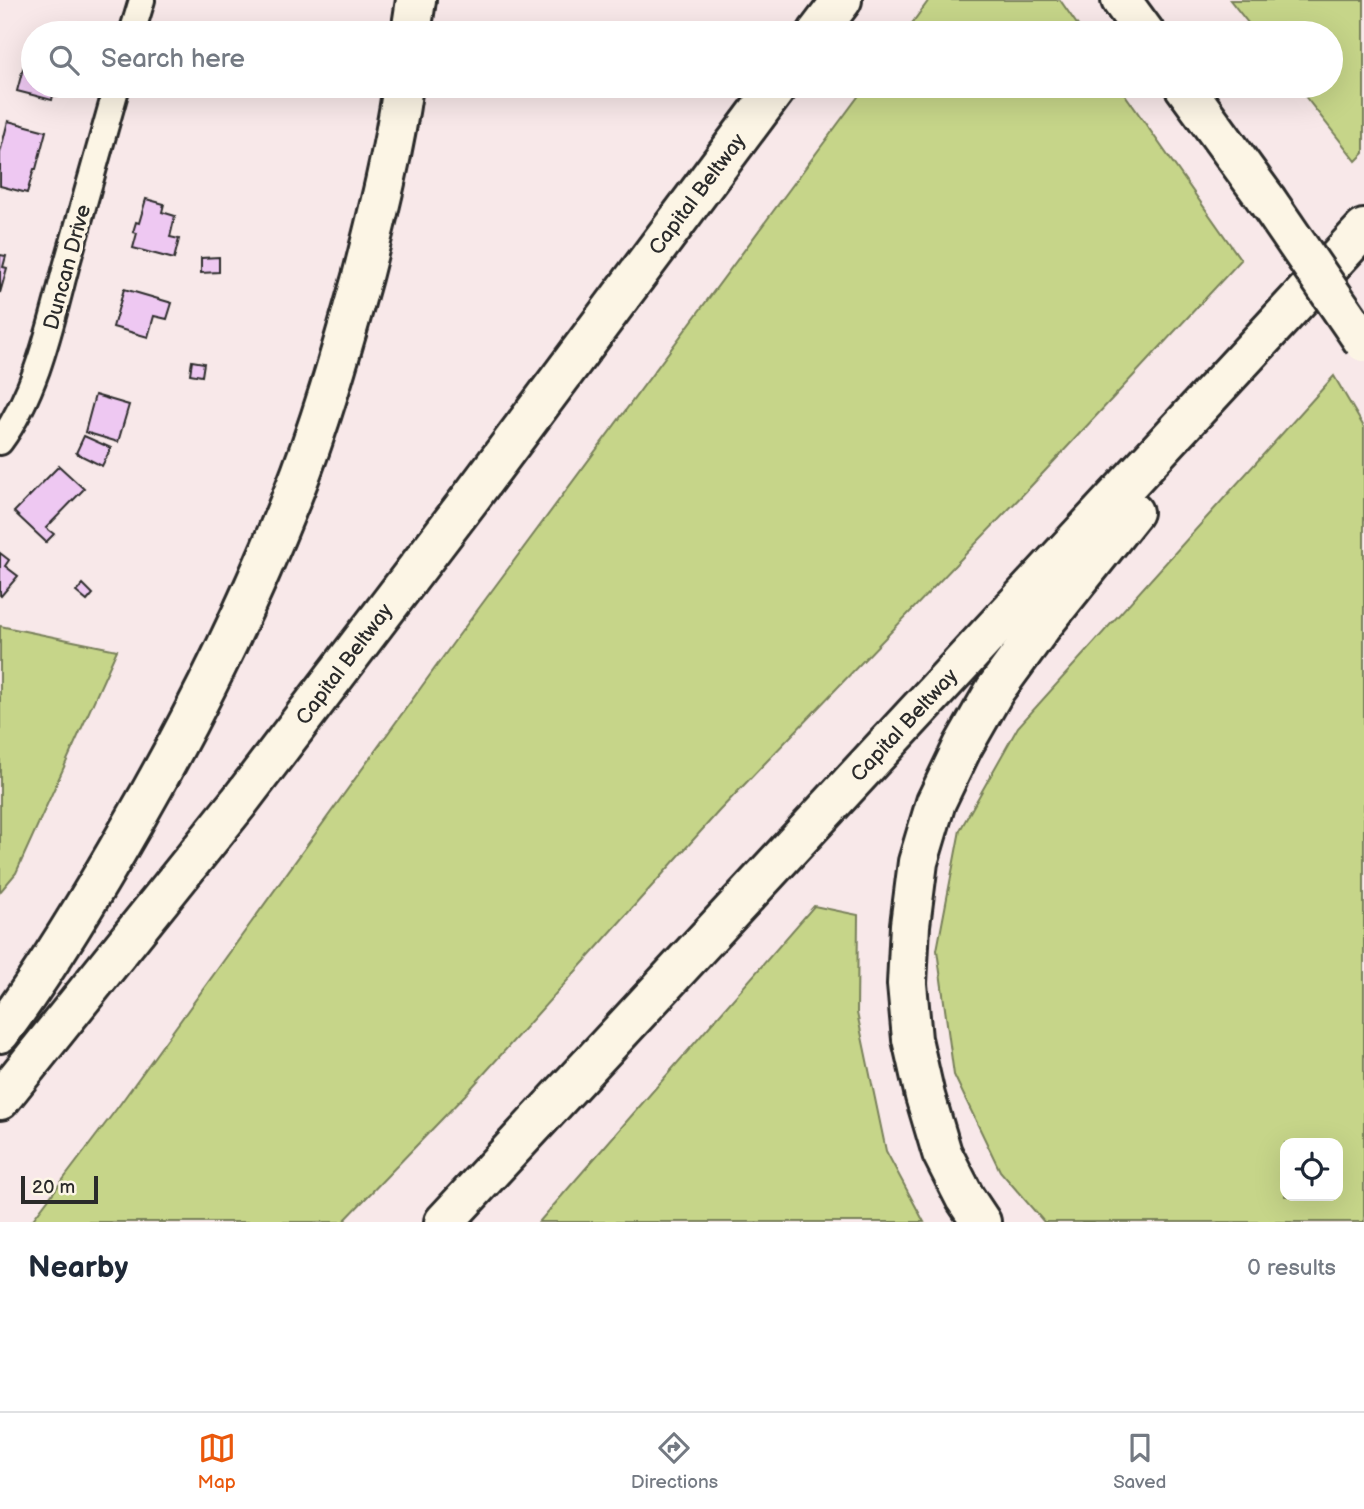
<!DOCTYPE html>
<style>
:root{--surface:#fff;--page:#f2f2f3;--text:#1f2937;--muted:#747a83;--line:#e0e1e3;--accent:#ea580c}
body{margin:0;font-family:"Balsamiq Sans",sans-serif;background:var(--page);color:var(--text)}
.controls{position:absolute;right:21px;bottom:21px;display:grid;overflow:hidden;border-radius:14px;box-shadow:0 7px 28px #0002}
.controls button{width:63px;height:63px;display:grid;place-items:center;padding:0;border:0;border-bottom:2px solid var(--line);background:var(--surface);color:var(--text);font:35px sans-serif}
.scale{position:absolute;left:21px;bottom:18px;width:77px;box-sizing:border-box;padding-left:7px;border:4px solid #2b2b2b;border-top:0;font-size:19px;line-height:24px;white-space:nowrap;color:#2b2b2b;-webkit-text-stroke:5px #fcf5e5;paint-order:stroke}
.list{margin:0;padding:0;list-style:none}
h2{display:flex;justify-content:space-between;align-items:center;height:91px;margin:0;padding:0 28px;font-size:30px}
h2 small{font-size:23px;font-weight:400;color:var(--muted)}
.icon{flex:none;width:38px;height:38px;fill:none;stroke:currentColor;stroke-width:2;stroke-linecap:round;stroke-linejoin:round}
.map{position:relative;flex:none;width:1364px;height:1222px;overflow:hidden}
.search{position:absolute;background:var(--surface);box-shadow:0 7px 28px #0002;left:21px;right:21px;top:21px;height:77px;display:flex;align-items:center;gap:18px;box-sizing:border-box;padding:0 24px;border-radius:38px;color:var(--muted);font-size:26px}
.sheet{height:189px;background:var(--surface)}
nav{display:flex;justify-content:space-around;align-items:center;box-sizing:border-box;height:98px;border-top:2px solid var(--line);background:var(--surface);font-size:19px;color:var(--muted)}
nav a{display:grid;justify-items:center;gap:4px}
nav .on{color:var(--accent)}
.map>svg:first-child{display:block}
.green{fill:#c6d589;stroke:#78805a;stroke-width:2;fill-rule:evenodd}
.building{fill:#eec8f2;stroke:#2b2b2b;stroke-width:2}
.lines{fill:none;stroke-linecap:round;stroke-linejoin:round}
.minor-casing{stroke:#2b2b2b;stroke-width:30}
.motorway-casing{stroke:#2b2b2b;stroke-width:44}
.minor{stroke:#fcf5e5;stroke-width:24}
.motorway{stroke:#fcf5e5;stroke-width:38}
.motorway-bridge-casing{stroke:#2b2b2b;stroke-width:44;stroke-linecap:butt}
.motorway-bridge{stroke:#fcf5e5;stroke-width:38}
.labels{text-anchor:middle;stroke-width:7;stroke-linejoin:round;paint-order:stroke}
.street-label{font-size:21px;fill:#2b2b2b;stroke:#fcf5e5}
</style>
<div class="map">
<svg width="1364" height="1222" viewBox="0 0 1364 1222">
<rect width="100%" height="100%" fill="#f8e8e9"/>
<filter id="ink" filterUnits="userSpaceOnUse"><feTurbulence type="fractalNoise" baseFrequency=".0143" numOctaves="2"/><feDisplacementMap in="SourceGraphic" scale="14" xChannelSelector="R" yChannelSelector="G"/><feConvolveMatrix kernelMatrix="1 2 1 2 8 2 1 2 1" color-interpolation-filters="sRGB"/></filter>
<g filter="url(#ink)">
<g class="green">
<path d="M929,0H1060L1083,33H905Z"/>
<path d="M1230,0H1364V153L1356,161L1297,86H1331V33H1256Z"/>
<path d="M866,86H1119L1241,260L1031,486L719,811L465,1095L343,1222H31L118,1107L456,639Z"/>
<path d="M1334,376L1364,427V1222H1044L1000,1171L954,1075L937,950L960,830L1018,727ZM1285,1143H1338V1196H1285Z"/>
<path d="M0,626L117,650L16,873L0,892Z"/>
<path d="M814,906L858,915L857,1013L886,1151L924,1222H539Z"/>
</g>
<g class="building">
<path d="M30,42L33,43V86H55L52,100L17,91Z"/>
<path d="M8,121L46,131L36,169H34L27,193L0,186V153Z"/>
<path d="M146,199L164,204L162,212L175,216L170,237L179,239L174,259L133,248L137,233L133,232L136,222L139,223Z"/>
<path d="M0,255L6,256L3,267L7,268L0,293Z"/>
<path d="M219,257V272L201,273V258Z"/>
<path d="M124,289L172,303L167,319L154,316L148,337L113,327Z"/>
<path d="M192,361L204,363L202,376L190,374Z"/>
<path d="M95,395L129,405L118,442L85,432Z"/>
<path d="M84,436L111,448L102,466L76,453Z"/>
<path d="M59,466L84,489L46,528L54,534L46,542L14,512Z"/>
<path d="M0,553L9,560L5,566L18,576L1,596L0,595Z"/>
<path d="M83,584L93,594L87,601L76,592Z"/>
</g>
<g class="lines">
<defs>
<g id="minor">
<path d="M132,33L142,0"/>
<path d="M0,442C37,391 50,327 66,267C83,206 100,146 117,86"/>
</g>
<g id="motorway">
<path d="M1121,0L1145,33"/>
<path d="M411,33L416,0"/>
<path d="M817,33L842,0"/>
<path d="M1184,86L1266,199"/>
<path d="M0,1033C49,967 92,895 133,823C193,719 246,611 291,499C320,427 341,352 362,277C378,214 394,150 403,86"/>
<path d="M0,1100L239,802L469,500L778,86"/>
<path d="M444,1222L1364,229"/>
<path d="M981,1222L965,1198L942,1153L925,1096L912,1039L907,984L910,925L918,862L936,802L963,746L995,690L1041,627L1133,512"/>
</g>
</defs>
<use href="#minor" class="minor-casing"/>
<use href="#motorway" class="motorway-casing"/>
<use href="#minor" class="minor"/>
<use href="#motorway" class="motorway"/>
<defs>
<path id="motorway-bridge" d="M1266,199L1364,342"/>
</defs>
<use href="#motorway-bridge" class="motorway-bridge-casing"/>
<use href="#motorway-bridge" class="motorway-bridge"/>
</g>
</g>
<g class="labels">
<g class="street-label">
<text transform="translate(697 194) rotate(-53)" y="7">Capital Beltway</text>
<text transform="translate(67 267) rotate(-75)" y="7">Duncan Drive</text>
<text transform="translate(344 664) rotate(-53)" y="7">Capital Beltway</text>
<text transform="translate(904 725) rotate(-47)" y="7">Capital Beltway</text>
</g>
</g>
</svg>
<div class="controls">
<button><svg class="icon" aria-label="locate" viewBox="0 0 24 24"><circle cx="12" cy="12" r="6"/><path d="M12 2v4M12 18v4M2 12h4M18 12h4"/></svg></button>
</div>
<div class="scale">20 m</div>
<div class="search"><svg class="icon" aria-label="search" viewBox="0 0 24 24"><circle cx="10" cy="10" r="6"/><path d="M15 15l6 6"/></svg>Search here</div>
</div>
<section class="sheet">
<h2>Nearby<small>0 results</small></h2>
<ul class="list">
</ul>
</section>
<nav>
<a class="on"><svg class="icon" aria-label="map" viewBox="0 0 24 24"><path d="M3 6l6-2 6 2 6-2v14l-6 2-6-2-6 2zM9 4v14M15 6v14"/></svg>Map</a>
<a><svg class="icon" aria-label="directions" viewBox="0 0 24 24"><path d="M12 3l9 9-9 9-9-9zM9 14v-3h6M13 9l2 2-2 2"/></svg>Directions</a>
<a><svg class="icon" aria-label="saved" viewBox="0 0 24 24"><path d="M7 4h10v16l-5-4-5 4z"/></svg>Saved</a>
</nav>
